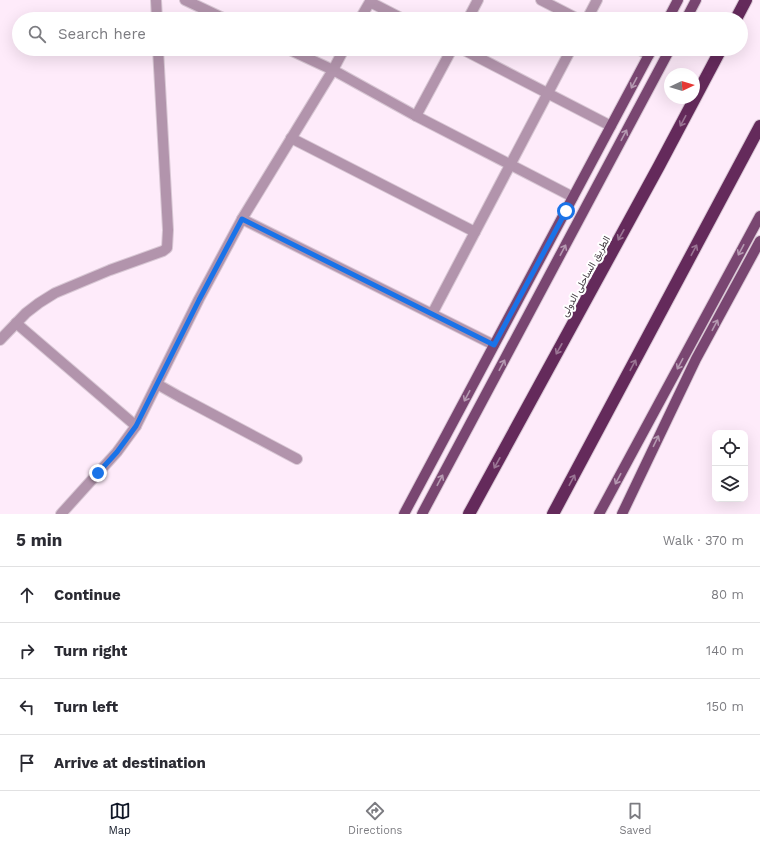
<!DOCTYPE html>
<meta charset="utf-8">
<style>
:root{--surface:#fff;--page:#f2f2f3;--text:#2b2b33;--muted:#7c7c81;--line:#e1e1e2;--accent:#111827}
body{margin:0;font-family:"Work Sans",Vazirmatn,sans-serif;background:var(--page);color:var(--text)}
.controls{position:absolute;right:12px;bottom:12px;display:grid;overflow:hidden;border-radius:8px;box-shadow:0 4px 16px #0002}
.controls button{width:36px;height:36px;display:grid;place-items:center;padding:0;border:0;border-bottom:1px solid var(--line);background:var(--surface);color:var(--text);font:20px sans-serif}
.compass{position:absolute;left:664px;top:68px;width:36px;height:36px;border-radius:50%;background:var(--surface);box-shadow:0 4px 16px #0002;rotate:86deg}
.stop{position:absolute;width:12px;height:12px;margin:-9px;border:3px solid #1a73e8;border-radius:50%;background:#fff}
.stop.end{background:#1a73e8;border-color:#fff;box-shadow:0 1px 4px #0008}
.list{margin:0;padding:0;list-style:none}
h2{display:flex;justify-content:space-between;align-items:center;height:52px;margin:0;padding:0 16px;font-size:17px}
h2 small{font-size:13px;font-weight:400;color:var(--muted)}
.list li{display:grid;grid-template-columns:26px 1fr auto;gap:12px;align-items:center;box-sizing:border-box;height:56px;padding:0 16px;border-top:1px solid var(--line)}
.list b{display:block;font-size:15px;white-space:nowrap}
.list em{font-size:13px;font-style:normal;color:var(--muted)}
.icon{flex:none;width:22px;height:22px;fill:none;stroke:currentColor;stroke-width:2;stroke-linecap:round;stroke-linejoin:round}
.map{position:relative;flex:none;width:760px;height:514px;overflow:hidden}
.search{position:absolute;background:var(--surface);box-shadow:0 4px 16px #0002;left:12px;right:12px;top:12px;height:44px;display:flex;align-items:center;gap:10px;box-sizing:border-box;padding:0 14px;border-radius:22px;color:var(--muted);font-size:15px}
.sheet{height:276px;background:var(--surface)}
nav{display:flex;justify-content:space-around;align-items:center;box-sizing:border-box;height:56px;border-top:1px solid var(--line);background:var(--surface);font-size:11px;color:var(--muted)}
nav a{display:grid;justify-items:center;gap:2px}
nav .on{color:var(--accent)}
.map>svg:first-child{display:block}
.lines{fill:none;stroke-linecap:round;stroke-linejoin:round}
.minor-casing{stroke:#d8c7d4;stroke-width:12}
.major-casing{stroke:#d8c7d4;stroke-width:12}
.highway-casing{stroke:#d8c7d4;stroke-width:14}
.minor{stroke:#b294ac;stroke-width:10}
.major{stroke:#794671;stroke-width:10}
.highway{stroke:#642a5b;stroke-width:12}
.oneway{stroke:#b599b1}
.oneway2{stroke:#9a7594}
.route{stroke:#1a73e8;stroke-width:5}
.labels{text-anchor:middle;stroke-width:4;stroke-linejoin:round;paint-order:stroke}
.street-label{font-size:10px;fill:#3f363d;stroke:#fff}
</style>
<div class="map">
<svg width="760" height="514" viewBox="0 0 760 514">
<rect width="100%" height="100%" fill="#feebfa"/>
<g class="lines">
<defs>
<g id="minor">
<path d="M156,0L157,19"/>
<path d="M185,0L225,19"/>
<path d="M541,0L578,19"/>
<path d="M370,2L403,19"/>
<path d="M360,19L371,0"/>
<path d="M468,19L478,0"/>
<path d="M587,19L597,0"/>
<path d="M288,49L333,70L416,116L573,197"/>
<path d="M462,49L611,126"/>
<path d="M638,49L649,55"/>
<path d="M416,116L452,49"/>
<path d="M291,138L475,232L571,49"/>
<path d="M242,219L494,345"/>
<path d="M432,314L475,232"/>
<path d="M16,323L136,426"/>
<path d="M0,340L26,313L39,303L55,293L110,270L163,251L167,248L168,230L158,49"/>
<path d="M157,384L180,397L297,459"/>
<path d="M61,514L117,452L136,426L199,299L242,219L333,70L344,49"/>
</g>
<g id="major">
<path d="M668,19L678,0"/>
<path d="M686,19L696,0"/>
<path d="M404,514L652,49"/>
<path d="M422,514L670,49"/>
<path d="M599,514L760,216"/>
<path d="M622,514L696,359L760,241"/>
</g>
<g id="highway">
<path d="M736,19L746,0"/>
<path d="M469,514L659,166L721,49"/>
<path d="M553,514L760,126"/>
</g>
</defs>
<use href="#minor" class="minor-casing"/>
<use href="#major" class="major-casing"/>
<use href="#highway" class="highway-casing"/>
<use href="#minor" class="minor"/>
<use href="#major" class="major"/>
<use href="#highway" class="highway"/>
</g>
<defs><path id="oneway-shaft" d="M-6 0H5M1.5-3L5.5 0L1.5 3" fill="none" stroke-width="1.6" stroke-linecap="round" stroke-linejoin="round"/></defs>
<g class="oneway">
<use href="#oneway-shaft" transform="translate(634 83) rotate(118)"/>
<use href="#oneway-shaft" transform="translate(624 135) rotate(-62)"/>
<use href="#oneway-shaft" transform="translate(563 250) rotate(-62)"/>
<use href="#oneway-shaft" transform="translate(741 250) rotate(118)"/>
<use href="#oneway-shaft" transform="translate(715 325) rotate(-62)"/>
<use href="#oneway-shaft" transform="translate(680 364) rotate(118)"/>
<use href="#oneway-shaft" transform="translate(502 365) rotate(-62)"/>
<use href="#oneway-shaft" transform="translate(467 396) rotate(118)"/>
<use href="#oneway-shaft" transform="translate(656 441) rotate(-64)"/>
<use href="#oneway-shaft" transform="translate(618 479) rotate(118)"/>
<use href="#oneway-shaft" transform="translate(440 480) rotate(-62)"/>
</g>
<g class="oneway2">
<use href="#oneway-shaft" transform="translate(683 121) rotate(118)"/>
<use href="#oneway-shaft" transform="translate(621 235) rotate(119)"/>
<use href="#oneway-shaft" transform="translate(694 250) rotate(-62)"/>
<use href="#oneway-shaft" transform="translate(559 349) rotate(119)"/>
<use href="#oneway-shaft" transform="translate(633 365) rotate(-62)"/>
<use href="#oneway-shaft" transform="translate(497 463) rotate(119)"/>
<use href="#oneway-shaft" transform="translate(572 480) rotate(-62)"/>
</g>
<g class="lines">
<path class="route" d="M98,473L117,452L136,426L199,300L242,219L494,345L566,211"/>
</g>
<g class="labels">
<g class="street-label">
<text transform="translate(585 276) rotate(-61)" y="4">الطريق الساحلى الدولى</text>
</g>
</g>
</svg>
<div class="controls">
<button><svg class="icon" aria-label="locate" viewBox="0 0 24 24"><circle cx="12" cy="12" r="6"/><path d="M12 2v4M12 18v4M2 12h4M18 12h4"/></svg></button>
<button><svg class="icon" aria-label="layers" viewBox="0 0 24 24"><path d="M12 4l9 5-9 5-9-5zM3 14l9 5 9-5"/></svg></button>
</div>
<svg class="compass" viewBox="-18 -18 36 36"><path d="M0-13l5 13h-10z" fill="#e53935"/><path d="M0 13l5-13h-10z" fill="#7c7c81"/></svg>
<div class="stop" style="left:566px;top:211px"></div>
<div class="stop end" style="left:98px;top:473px"></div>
<div class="search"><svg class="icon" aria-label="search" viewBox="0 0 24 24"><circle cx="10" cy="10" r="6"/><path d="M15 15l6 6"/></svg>Search here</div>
</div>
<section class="sheet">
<h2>5 min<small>Walk · 370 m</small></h2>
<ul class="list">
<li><svg class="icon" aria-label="ahead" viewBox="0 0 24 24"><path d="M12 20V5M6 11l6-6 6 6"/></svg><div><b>Continue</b></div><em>80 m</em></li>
<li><svg class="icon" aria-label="right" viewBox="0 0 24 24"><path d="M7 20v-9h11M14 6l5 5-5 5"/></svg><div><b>Turn right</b></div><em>140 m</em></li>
<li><svg class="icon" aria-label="left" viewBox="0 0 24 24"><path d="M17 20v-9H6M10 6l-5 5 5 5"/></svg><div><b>Turn left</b></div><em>150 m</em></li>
<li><svg class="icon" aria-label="arrive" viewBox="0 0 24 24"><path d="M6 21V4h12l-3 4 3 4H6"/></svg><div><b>Arrive at destination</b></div></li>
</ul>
</section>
<nav>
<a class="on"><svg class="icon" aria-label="map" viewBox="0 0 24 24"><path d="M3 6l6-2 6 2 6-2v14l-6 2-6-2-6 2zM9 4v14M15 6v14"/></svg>Map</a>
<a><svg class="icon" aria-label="directions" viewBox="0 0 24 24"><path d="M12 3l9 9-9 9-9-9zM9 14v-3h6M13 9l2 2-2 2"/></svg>Directions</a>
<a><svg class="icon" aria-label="saved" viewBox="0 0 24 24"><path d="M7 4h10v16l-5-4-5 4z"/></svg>Saved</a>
</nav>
